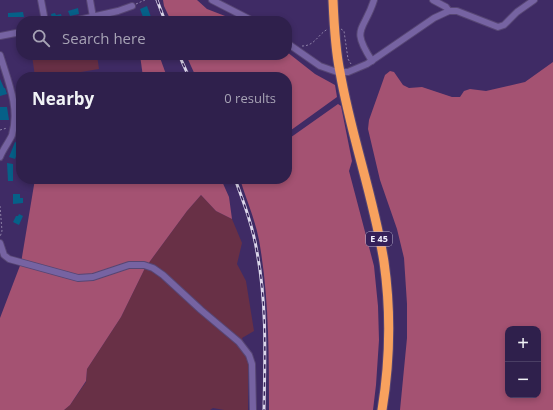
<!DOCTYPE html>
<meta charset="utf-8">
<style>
:root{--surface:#2f204c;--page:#3b2d56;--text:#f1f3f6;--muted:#a7a3b5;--line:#4a3e64}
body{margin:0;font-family:"Open Sans",sans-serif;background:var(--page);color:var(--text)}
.controls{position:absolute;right:12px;bottom:12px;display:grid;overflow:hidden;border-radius:8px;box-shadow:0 2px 6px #0003}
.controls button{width:36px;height:36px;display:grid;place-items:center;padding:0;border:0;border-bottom:1px solid var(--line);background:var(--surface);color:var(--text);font:20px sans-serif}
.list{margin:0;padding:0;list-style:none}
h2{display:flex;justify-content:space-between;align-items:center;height:52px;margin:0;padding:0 16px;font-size:17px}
h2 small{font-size:13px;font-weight:400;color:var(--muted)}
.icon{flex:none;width:22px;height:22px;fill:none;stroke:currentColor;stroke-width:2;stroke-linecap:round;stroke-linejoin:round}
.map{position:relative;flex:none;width:553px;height:410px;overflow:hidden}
.search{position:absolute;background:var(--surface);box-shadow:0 2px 6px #0003;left:16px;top:16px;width:276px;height:44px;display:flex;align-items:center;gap:10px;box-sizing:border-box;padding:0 14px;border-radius:16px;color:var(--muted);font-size:15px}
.panel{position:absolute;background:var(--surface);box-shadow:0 2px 6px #0003;left:16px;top:72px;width:276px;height:112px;border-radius:16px}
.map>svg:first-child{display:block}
.green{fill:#683046}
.forest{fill:#a45272;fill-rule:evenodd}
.building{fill:#066088}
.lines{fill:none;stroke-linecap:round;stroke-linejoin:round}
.minor-casing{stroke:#574674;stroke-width:8}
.highway-casing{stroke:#574674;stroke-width:11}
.path{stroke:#8d80a7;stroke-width:1;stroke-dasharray:2 2;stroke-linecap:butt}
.minor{stroke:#7663a2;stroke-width:6}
.highway{stroke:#f8a15e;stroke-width:9}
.rail-casing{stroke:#dbd6ea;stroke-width:3}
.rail{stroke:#352059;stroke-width:1.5;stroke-dasharray:4.5;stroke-linecap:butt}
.labels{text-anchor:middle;stroke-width:3;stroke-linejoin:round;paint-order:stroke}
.shield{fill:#352059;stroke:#bab2cc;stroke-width:1}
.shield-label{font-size:9px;font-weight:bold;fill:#f3f0fe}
</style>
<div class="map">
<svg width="553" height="410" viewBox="0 0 553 410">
<rect width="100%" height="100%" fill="#3f2b65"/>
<g class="green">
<path d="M32,55H97L99,69L51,77H35Z"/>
<path d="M201,195L216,211L232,219L242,243L237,264L246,281L254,331L242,338L248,357V410H224L213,408L210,410H64L70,405L86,382L87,369L121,317L145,268L187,211Z"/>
</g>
<g class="forest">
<path d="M163,0H197L207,9L238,21H171L164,6Z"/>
<path d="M287,52L315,74L335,85L337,97L287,133V77H196L186,55H287Z"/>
<path d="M140,55H159L167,77H143Z"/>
<path d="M553,62V410H400L407,338V304L404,258L397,229L380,180L368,129L369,120L385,75L390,71L394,72L403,85L409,88L422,87L452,97H460L464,91L470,89L486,91L525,82ZM508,329H538V395H508Z"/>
<path d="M338,104L341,106L352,161L349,171L374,266L378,306L379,340L376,385L373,410H269C269,353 269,296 259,240C255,219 246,199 240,179H287V140Z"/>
<path d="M35,179H221L229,197L232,219L216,211L201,195L187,211L145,268L121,317L87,369L86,381L70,405L64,410H0V318L21,263Z"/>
</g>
<g class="building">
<path d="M147,6L151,17L147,18L148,21H134L143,17L140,9Z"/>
<path d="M78,8L79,14L70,16L68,11Z"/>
<path d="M23,12L24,17H8V13Z"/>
<path d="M55,13L56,15L61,14L62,18L52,20L51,14Z"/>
<path d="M0,79L4,88H5L7,94L0,96Z"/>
<path d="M0,107H7L9,120H0Z"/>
<path d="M15,142L21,145L19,148L21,150L20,156L17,154L15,159L9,157Z"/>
<path d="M7,163L13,164V181H8Z"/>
<path d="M13,194H20V198H23V203L13,204Z"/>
<path d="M19,214L23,216L19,225L13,222L16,216H18Z"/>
</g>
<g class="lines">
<defs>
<g id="minor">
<path d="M41,0L45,21"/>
<path d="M90,0L93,17"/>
<path d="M212,0L253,21"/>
<path d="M433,0L446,7L449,11"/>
<path d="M74,21L118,11L132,6"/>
<path d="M0,36L21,32"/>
<path d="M287,43L320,66L337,72H348L367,64L434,18L449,11H457L498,27L504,25L517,12L534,0"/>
<path d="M0,55C8,81 20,108 12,135C9,142 3,149 0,157"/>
<path d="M372,61C350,27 364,32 374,0"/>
<path d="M0,243L4,255L9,259L78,278L93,277L129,265H144L153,268L163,275L201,310L239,342L249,355L252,364L253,410"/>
</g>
<path id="highway" d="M333,0C334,24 335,49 340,72C351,136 374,198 384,262C391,311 390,361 382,410"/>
</defs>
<use href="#minor" class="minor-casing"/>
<use href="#highway" class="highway-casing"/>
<g class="path">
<path d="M136,4L145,0"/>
<path d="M341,29L344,31L348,59L351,64"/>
<path d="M302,46C315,46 318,34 328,29"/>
<path d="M0,130L7,128"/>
<path d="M0,206L2,231L0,237"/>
</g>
<use href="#minor" class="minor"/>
<use href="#highway" class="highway"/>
<defs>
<g id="rail">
<path d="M157,0L165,21"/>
<path d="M179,55L189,77"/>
<path d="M235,179C244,203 253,227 257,252C267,304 265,357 264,410"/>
</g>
</defs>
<use href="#rail" class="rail-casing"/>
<use href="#rail" class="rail"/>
</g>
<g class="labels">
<rect class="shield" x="366" y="232" width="26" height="14" rx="3"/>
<g class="shield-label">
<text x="379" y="242">E 45</text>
</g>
</g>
</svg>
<div class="controls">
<button>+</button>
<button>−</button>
</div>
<div class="search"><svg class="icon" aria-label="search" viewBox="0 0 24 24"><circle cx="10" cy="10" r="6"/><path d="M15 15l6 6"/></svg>Search here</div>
<section class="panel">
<h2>Nearby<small>0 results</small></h2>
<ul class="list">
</ul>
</section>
</div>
